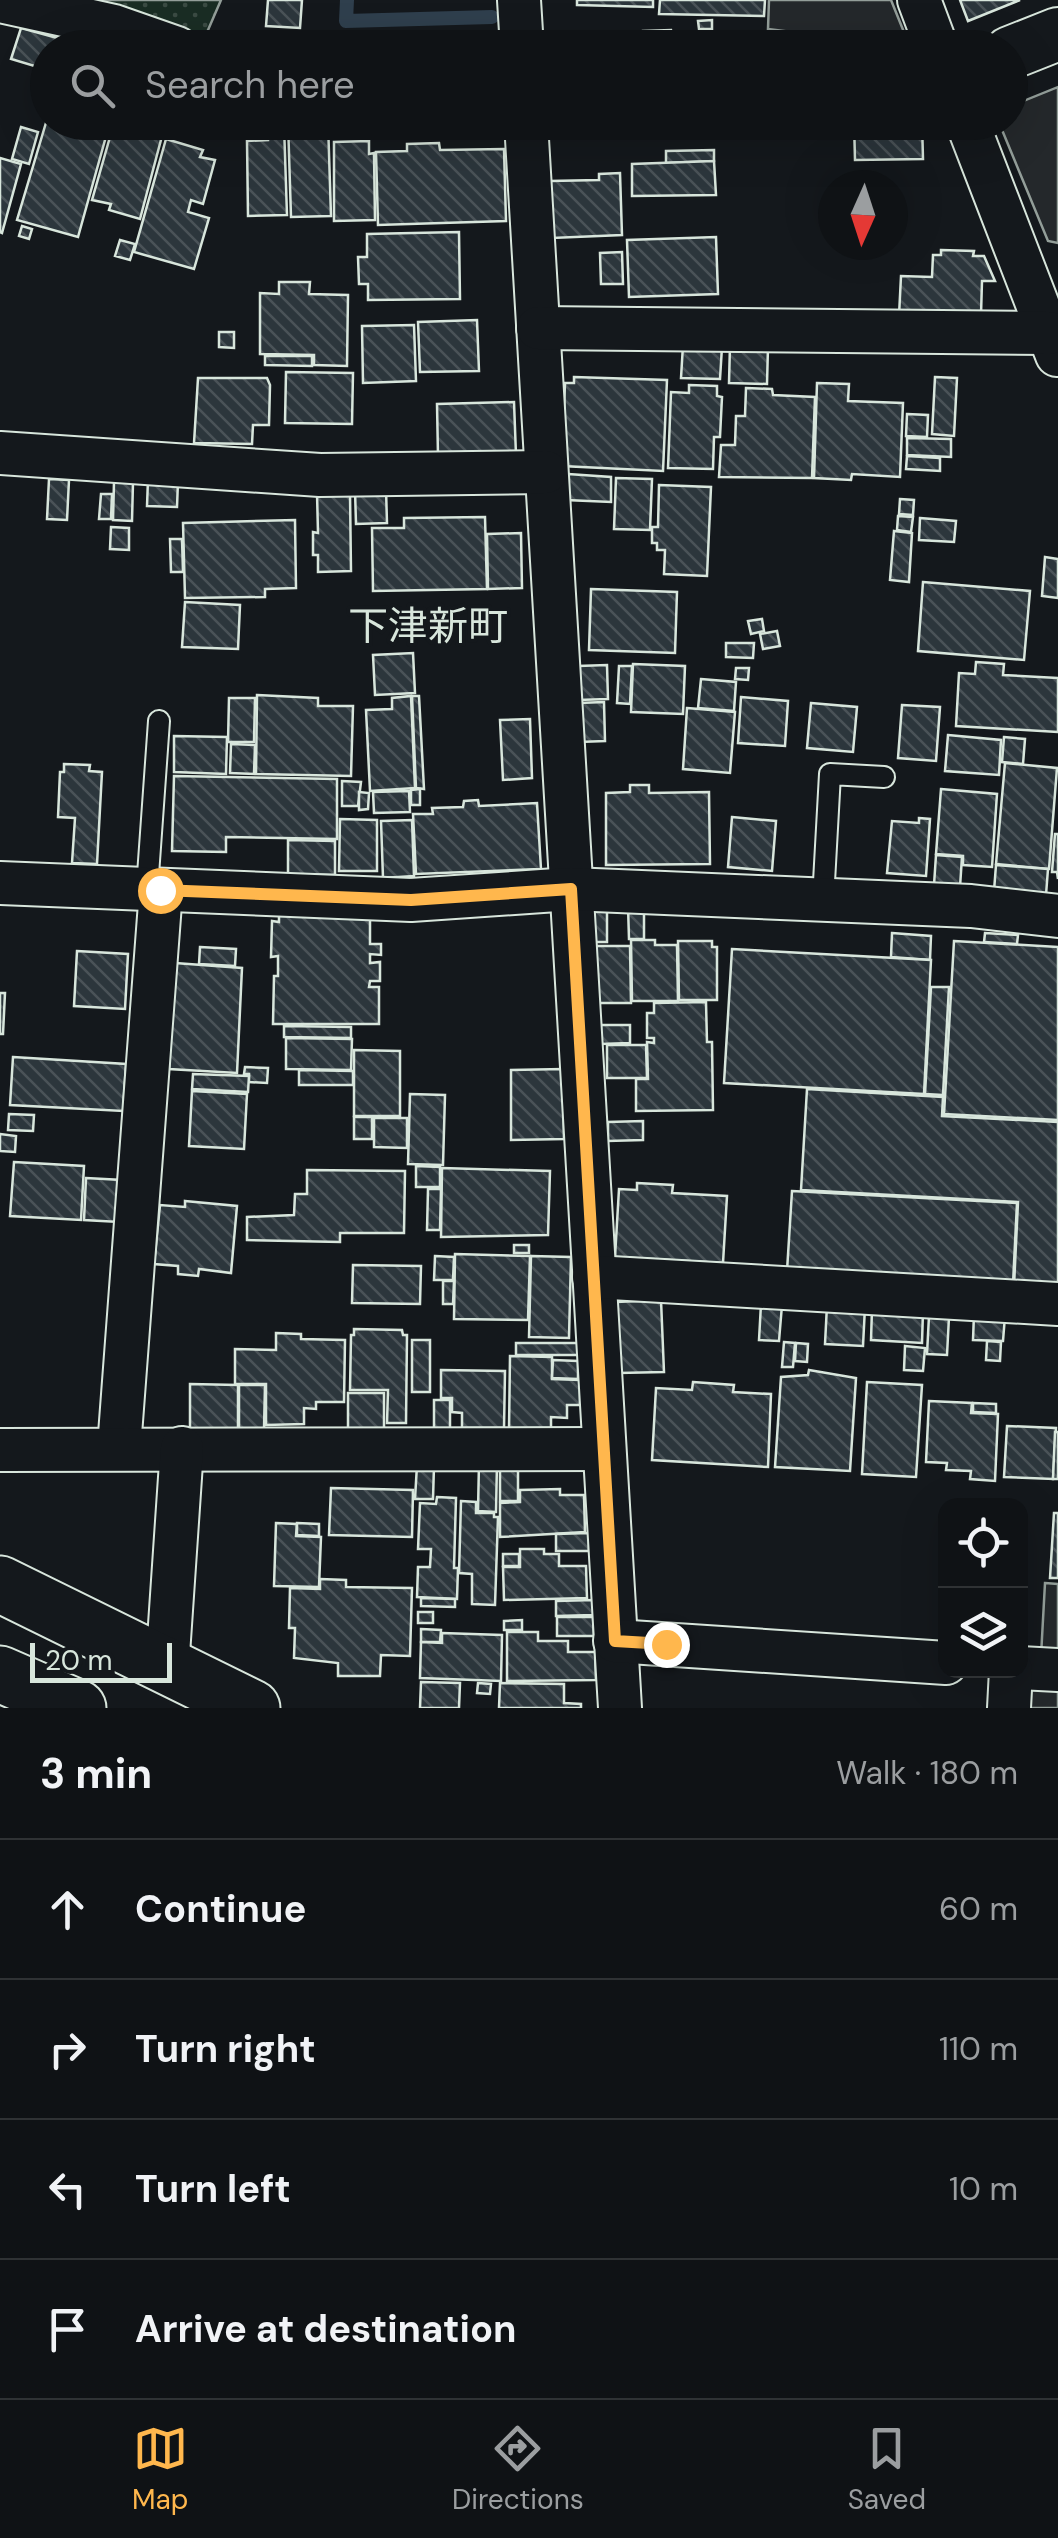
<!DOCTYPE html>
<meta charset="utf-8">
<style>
:root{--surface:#0f1215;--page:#181b1e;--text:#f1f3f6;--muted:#9b9ea0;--line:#2f3234;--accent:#ffb74d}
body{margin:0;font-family:"DM Sans","Noto Sans JP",sans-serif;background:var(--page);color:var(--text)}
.controls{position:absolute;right:30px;bottom:30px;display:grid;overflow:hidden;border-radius:20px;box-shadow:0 10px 40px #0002}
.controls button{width:90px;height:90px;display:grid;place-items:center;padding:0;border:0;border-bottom:2px solid var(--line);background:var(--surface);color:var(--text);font:50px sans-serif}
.compass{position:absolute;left:818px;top:170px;width:90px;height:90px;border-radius:50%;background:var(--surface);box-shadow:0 10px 40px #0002;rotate:183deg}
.scale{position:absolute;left:30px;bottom:25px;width:142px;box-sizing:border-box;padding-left:10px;border:5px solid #d8e6dc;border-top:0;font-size:28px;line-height:35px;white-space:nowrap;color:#d8e6dc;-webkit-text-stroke:8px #14181c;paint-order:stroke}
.stop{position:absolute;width:30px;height:30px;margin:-22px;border:8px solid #ffb74d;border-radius:50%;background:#fff}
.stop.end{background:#ffb74d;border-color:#fff;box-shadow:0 2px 10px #0008}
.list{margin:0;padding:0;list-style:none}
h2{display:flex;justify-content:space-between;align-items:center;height:130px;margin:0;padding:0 40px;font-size:42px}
h2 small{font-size:32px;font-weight:400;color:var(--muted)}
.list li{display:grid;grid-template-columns:65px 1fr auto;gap:30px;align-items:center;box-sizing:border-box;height:140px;padding:0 40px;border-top:2px solid var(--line)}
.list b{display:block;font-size:38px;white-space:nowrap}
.list em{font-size:32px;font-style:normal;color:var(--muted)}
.icon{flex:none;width:55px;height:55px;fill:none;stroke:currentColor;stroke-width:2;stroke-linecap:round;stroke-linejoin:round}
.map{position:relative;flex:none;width:1058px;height:1708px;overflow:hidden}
.search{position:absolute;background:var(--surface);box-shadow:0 10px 40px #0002;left:30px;right:30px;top:30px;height:110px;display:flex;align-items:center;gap:25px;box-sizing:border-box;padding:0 35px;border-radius:55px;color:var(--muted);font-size:38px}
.sheet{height:690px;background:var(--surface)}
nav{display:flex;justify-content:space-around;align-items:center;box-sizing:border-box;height:140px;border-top:2px solid var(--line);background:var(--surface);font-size:28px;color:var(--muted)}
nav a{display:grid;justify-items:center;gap:5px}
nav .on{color:var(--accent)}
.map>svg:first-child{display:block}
.grass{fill:url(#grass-dots);stroke:#939e99;stroke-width:2.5}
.parking{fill:#24282b;stroke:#939e99;stroke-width:2.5}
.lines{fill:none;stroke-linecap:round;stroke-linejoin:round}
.stream{stroke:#2f3f4d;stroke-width:14}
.building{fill:url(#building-back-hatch);stroke:#d8e6dc;stroke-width:2.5}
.service-casing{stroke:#d8e6dc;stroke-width:24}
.minor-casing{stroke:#d8e6dc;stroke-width:46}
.tertiary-casing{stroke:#d8e6dc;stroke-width:56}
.secondary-casing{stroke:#d8e6dc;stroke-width:59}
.service{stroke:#14181c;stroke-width:20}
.minor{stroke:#14181c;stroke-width:42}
.tertiary{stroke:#14181c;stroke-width:52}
.secondary{stroke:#14181c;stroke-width:55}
.route{stroke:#ffb74d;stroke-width:12}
.labels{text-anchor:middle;stroke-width:8;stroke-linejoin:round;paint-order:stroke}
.quarter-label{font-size:40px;fill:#d8e6dc;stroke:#14181c}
</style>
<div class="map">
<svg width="1058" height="1708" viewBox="0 0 1058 1708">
<defs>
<pattern id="grass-dots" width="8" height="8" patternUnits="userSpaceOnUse" patternTransform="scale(2.5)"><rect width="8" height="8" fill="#1a2d24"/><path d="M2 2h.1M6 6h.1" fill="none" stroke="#3b4b43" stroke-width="1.8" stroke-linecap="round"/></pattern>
<pattern id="building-back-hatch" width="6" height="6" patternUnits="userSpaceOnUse" patternTransform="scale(2.5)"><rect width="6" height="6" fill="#2c363c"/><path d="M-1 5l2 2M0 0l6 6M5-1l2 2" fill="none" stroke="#4a5358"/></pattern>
</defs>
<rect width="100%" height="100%" fill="#14181c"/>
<path class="grass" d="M72,0H221L205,37L118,10Z"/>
<g class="parking">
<path d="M769,0H891L910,47L768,29Z"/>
<path d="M1058,87V243L1048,241L1000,125L1010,122L1011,106Z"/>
<path d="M1045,1583L1058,1584V1657L1041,1656Z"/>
<path d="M1022,1677L1058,1679V1708H1020Z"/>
</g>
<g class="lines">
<path class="stream" d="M347,0L346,21L492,17"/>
</g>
<g class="building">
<path d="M268,0H302L300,28L266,26Z"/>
<path d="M577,0H653V7L577,5Z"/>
<path d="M660,0H765L764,16L659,14Z"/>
<path d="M960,0H1020L968,21Z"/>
<path d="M712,20V29H699L698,21Z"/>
<path d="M21,28L61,39L59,48H48V70L11,59Z"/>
<path d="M671,30L672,37L713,35V48H620L619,38H643V31Z"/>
<path d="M48,116V122H110L78,237L17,220Z"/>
<path d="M119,122L162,136L140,219L109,210L111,204L92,200L112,130L117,131Z"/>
<path d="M250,122H267V139L250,140Z"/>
<path d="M288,122H328L331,216L291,217Z"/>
<path d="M457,122H500V127L458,128Z"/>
<path d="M548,122H585L586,136L549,137Z"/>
<path d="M624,122H712V132L625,135Z"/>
<path d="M854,122H922L923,159L855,160Z"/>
<path d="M268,125H284L287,215L248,216L247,141L268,140Z"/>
<path d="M21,127L38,132L29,164L12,159Z"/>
<path d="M166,139L203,150L200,157L215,160L203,204L191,200L188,212L209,218L194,269L134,252Z"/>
<path d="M369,141V154L374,153L375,220L334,221V142Z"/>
<path d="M439,143L440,150L504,149L506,221L378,225L376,152L407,151V144Z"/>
<path d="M714,150V161L666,163V151Z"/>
<path d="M0,158L21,164L2,233L0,232Z"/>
<path d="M714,161L716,195L632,196V164Z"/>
<path d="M620,173L622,235L552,238L550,181L599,180V174Z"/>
<path d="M22,226L32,229L29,239L19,236Z"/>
<path d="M459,232L460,299L368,300V284H359L358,257H367V234Z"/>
<path d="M716,237L718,294L629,297L627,240Z"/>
<path d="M120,240L135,244L130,260L115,256Z"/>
<path d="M941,250L974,251L973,256H984L995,281H982L981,315L899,316L901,276L932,277L933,255H941Z"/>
<path d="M622,252L623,284H601L600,253Z"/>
<path d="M279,282H310L309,294L348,295L347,366L314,365V355L260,354V293L279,294Z"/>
<path d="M477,320L479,371L420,372L418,322Z"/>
<path d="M414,325L416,381L363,383L362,326Z"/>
<path d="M219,332H234V348L219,347Z"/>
<path d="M683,345L722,347L720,379L681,378Z"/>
<path d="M730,345L768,347L767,384L729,383Z"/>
<path d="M265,356H312V366L265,365Z"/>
<path d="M286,372L353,373L352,424L285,423Z"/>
<path d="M574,377L667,380L663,471L562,466L565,383H574Z"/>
<path d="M935,377L957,378L954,436L932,434Z"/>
<path d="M198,378H267L270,385L269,425H253L252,444L194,443Z"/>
<path d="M817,383L849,384L848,401L903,403L900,477L852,474L851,480L814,478Z"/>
<path d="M689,385L717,386V396L722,397L720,437H714L713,469L668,468L671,392L689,393Z"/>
<path d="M746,388L772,389L773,395L815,397L812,478L719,477L721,445H735L736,416H745Z"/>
<path d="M514,402L516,455L438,456L437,404Z"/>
<path d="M907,414L928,415L927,437L906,436Z"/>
<path d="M907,438L951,439V457L907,455Z"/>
<path d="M907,456L940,458V471L906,469Z"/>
<path d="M568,474L611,477V502L566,500Z"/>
<path d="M616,478L652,479L650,530L614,529Z"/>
<path d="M49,479L69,480L67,520L47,519Z"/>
<path d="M148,479L178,481L177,507L147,506Z"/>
<path d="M114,482H133L132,521L113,520Z"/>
<path d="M659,485L711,487L707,576L664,574L665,550H657V543H652V527H658Z"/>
<path d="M386,489L387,523L356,524L355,490Z"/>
<path d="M317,493H350L351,571L318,572V555H313V532L318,533Z"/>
<path d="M101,494H112L111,519H99Z"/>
<path d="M900,499L914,500L913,515L899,514Z"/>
<path d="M898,516L913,517L911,532L897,530Z"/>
<path d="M485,517L487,589L373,591L372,528H404V518Z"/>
<path d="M920,518L956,521L954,542L919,540Z"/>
<path d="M295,520L296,588L265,589V597L185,598L183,523Z"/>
<path d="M111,527L129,528V550L110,549Z"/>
<path d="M894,531L912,533L909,582L890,580Z"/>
<path d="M521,533L522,588L488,589L487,534Z"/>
<path d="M170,539H182L183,572H171Z"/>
<path d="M1045,557L1058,559V598L1042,596Z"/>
<path d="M923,582L1030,591L1024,660L918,651Z"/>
<path d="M591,589L677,592L675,653L589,650Z"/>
<path d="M185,602L240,605L238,649L182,647Z"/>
<path d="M762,619L764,631L751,634L748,621Z"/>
<path d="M777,631L780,646L763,649L760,634Z"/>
<path d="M726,643H754L753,658L726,657Z"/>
<path d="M413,653L415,693L375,695L373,655Z"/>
<path d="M976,662L1004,664L1003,675L1058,678V732L956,726L959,673L975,674Z"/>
<path d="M633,664L685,666L683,714L631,712Z"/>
<path d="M607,665L608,699L578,700V666Z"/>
<path d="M619,666H632L630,704L617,703Z"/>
<path d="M736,668H749L748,680L735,679Z"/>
<path d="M701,679L736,682L734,711L698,708Z"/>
<path d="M257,695L318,698V706H353L351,776L256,774Z"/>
<path d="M411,696L415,788L370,791L366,710L392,709V698Z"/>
<path d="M412,696H419L424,789L416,788Z"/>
<path d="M741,697L788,701L785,746L738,743Z"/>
<path d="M229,698H255L254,742H228Z"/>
<path d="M604,702L605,741L579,742L578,703Z"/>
<path d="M811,703L857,707L853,752L807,748Z"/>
<path d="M902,705L940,707L936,761L898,758Z"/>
<path d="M687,708L735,712L730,773L683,769Z"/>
<path d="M530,719L532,778L503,780L500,720Z"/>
<path d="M948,735L1001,740L999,775L945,771Z"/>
<path d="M174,736L227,737L226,774L174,772Z"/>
<path d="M1004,737L1025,739L1023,764L1002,762Z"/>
<path d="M231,744L255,745L254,774L230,773Z"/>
<path d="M1005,763L1057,768L1049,869L996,864Z"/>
<path d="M64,764L90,765L89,771L102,772L97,864L72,863L75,818L58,817L60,772H64Z"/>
<path d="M174,776L337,779V839L226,837V852L172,851Z"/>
<path d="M342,781L361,782L358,806H342Z"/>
<path d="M630,785H649V793L709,792L710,864L606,865V793L630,792Z"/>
<path d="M420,789V805H411V790Z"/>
<path d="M941,789L997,794L992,867L963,865V856L936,854Z"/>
<path d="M409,791L410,812L374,813L373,792Z"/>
<path d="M359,792L369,793L368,809L359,810Z"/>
<path d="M478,800L479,806L537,803L541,869L416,874L413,814H433L432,808L463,807L464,801Z"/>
<path d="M732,817L776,821L772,871L728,867Z"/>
<path d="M919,818L930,819L926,876L887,873L892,821L919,823Z"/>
<path d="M340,819L377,820V871H339Z"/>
<path d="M412,820L414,876L383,878L381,821Z"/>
<path d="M1055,834H1058V879L1057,872H1052Z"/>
<path d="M288,840L335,841V875L288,874Z"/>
<path d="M936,855L962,857L960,887L934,885Z"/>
<path d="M996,865L1048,869L1046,895L994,891Z"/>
<path d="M628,906H644V939H629Z"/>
<path d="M607,907V942H592V908Z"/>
<path d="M279,913L370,914V944H381V955L370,954V963L380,962V981H370L369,987H379V1024H273L274,976H278V956L271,957L272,921L279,922Z"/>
<path d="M892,933L931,936L930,960L891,957Z"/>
<path d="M985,933L1018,935L1017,944L984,942Z"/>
<path d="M631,940H655V945H677L678,1001H632Z"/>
<path d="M678,941H712V947H717V1000H679Z"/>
<path d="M954,941L1058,947V1120L944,1114Z"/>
<path d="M593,946H630L631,1003H593Z"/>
<path d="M200,947L236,949L235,966L199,964Z"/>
<path d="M732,949L931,960L924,1094L724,1083Z"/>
<path d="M77,951L128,954L125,1009L74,1006Z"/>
<path d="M175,963L242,968L237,1073L169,1069Z"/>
<path d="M931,987H949L943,1095L925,1094Z"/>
<path d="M0,993H5L3,1034H0Z"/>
<path d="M706,1002L707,1042H712L713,1110L636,1111V1079H648L647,1042L654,1043V1038H647V1013H654V1003Z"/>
<path d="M599,1025H630V1043L600,1044Z"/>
<path d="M284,1026L351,1027V1038L284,1037Z"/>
<path d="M286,1038L352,1039L351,1070L286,1069Z"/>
<path d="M607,1045H646L647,1078H607Z"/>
<path d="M354,1050L400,1051V1116H354Z"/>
<path d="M13,1057L126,1064L123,1111L10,1105Z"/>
<path d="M245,1067L268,1068L267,1083L249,1082V1074H244Z"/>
<path d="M563,1069L564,1139L511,1140V1070Z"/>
<path d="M299,1070L353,1071V1085H299Z"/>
<path d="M193,1074L249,1076L248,1092L192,1089Z"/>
<path d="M807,1089L943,1097L942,1116L1058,1122V1289L1014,1286L1018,1202L801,1190Z"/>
<path d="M192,1091L247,1094L244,1149L189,1146Z"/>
<path d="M410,1094L445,1095L443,1165L408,1164Z"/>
<path d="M9,1114L34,1115L33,1131L8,1130Z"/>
<rect x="354" y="1117" width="18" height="22"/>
<path d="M374,1118H407V1148L374,1147Z"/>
<path d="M643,1121V1140L608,1141V1122Z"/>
<path d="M0,1134L16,1136L15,1152L0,1151Z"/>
<path d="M14,1162L84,1166L81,1220L10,1216Z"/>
<path d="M416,1166L440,1167V1187H416Z"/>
<path d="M442,1168L550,1171L548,1235L441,1237Z"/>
<path d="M307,1170L405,1171L404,1233H340V1242L247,1240V1217L294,1215L295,1194H307Z"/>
<path d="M86,1178L122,1180L119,1222L84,1220Z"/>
<path d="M637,1183L673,1185L672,1193L727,1196L723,1263L615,1257L619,1189L637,1190Z"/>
<path d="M428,1189H441L440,1230H427Z"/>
<path d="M792,1191L1017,1203L1013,1284L787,1271Z"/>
<path d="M185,1201L237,1206L231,1273L199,1269L198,1276L178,1274V1266L154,1264L160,1205L185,1207Z"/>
<rect x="514" y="1245" width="15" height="8"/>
<path d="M455,1254L530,1256L528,1320L454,1319Z"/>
<path d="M435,1256L454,1257L453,1280H434Z"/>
<path d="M531,1256L571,1257L569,1338L529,1337Z"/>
<path d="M353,1265L421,1266L420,1304L352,1303Z"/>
<path d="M443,1281H454L453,1304H443Z"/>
<path d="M661,1300L664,1372L619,1373L616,1302Z"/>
<path d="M761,1304L782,1305L779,1341L759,1340Z"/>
<path d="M827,1305L865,1307L863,1346L825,1344Z"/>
<path d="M872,1309L923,1311L922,1343L871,1340Z"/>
<path d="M974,1314L1005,1316L1003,1341L973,1340Z"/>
<path d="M929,1316L949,1317L947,1355L927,1354Z"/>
<path d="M354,1329L402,1330L403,1335H407L406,1423H387L388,1390H350L351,1335H354Z"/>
<path d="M276,1333L301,1334V1339L345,1340L344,1402H316V1409L304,1408V1424L266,1425V1384H235V1349L276,1350Z"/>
<rect x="412" y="1340" width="18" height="52"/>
<path d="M987,1341L1001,1342L1000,1361L986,1360Z"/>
<path d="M784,1342L795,1343L793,1367H782Z"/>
<rect x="516" y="1343" width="62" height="12"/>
<path d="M796,1343L808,1344L807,1362L795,1361Z"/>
<path d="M905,1346L925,1348L923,1371L904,1370Z"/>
<path d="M510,1356L552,1357V1379L580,1380V1405H567V1418L551,1417V1432L509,1431Z"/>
<path d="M553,1360L578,1361V1379L552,1378Z"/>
<path d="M441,1370L505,1371L504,1428H462V1413L452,1412V1398H441Z"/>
<path d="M809,1370L856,1378L850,1471L775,1467L781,1377L808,1375Z"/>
<path d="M693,1382L734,1385L733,1392L771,1394L768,1467L652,1460L656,1388L692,1390Z"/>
<path d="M867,1382L922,1385L916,1477L862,1474Z"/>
<path d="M190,1384L238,1385V1429H190Z"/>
<path d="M239,1385H265L264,1429H239Z"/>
<rect x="348" y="1393" width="36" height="38"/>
<rect x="434" y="1400" width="16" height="33"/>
<path d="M929,1401L972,1403L971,1413L998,1414L995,1481L970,1479L971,1471L946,1470L947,1463L926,1462Z"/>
<path d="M973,1403L996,1404V1413L973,1412Z"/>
<path d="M1007,1426L1056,1428L1053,1479L1004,1477Z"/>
<path d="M1055,1432H1058V1479H1053Z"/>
<path d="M479,1463H497L496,1512L478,1511Z"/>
<path d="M500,1463L518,1464V1501H500Z"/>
<path d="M417,1465L434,1466L433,1499H415Z"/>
<path d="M331,1488L413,1490L412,1537L329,1535Z"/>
<path d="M560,1489V1495H584L585,1532L500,1537V1503L520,1502V1490Z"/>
<path d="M437,1497L456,1498L454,1568H458L457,1599L417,1597L418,1567H430L431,1549H418L420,1503L436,1504Z"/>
<path d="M461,1501L476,1502V1513H494V1517H498L495,1605L472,1604V1574L459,1573Z"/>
<path d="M1054,1513H1058V1578H1050Z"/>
<path d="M276,1523L297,1524L296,1536L321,1537L319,1587L274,1586Z"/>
<path d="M297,1523L319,1524V1536L297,1535Z"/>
<path d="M589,1533V1551H556V1534Z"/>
<path d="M520,1549H544V1554H559V1566H586L587,1598L504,1600L503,1567H520Z"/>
<rect x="503" y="1554" width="16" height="12"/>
<path d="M320,1579L346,1580V1587L412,1588L410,1656L381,1655L380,1676H338V1663L294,1658L295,1628H289L290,1588L320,1589Z"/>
<path d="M421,1598L455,1599V1607L421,1606Z"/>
<path d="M594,1600V1615L556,1616V1601Z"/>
<rect x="418" y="1612" width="15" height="11"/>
<path d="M557,1617H593L594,1636H557Z"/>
<path d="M522,1620V1630H504V1621Z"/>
<path d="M421,1629L441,1630L440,1642H421Z"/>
<path d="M507,1632H538V1641H568V1652H595L596,1680L507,1681Z"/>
<path d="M442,1633L502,1635L501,1681L420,1678L421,1642L442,1643Z"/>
<path d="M421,1682L460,1683L459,1708H420Z"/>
<path d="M478,1683L491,1684L490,1694L477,1693Z"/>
<path d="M500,1683L564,1684V1703L581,1704V1708H499Z"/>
</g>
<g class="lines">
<defs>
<g id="service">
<path d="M147,889L159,721"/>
<path d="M823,900L830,774L884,777"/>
</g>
<g id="minor">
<path d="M519,0L522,48"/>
<path d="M919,0L937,48"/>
<path d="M0,1L114,26L177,48"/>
<path d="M526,122L620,1708"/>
<path d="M967,122L1057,355"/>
<path d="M538,328L1049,333"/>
<path d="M0,453L320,475L546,472"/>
<path d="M0,883L411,900L571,889L971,906L1058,916"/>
<path d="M594,1277L1058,1304"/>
<path d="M119,1448L161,890"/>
<path d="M0,1450L604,1449"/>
<path d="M615,1641L946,1663"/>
<path d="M1020,1668L1058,1670"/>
<path d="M167,1669L182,1448"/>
<path d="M1009,1708L1011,1670"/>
</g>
<path id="tertiary" d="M1010,53L1058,34"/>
<g id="secondary">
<path d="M0,1584L252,1708"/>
<path d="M0,1674L78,1708"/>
</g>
</defs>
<use href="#service" class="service-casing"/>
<use href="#minor" class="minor-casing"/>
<use href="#tertiary" class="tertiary-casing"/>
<use href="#secondary" class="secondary-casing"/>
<use href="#service" class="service"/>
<use href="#minor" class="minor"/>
<use href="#tertiary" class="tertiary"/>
<use href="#secondary" class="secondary"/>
</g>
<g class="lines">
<path class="route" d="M160,890L411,900L571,889L615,1641L666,1644"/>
</g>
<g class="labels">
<g class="quarter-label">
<text x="428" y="640">下津新町</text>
</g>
</g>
</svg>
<div class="controls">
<button><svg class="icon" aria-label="locate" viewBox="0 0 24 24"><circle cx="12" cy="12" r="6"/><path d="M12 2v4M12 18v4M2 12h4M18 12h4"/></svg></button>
<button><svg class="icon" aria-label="layers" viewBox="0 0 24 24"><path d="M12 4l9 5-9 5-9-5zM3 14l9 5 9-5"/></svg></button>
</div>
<svg class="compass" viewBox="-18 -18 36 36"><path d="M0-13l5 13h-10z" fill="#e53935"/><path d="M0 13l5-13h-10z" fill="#9b9ea0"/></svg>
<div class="scale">20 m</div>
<div class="stop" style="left:160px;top:890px"></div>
<div class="stop end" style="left:666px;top:1644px"></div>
<div class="search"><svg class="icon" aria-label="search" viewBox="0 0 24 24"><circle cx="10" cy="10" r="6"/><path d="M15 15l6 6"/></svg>Search here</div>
</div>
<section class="sheet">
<h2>3 min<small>Walk · 180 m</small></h2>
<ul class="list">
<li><svg class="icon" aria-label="ahead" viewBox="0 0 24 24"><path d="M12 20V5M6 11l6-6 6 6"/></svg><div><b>Continue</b></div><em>60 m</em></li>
<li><svg class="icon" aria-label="right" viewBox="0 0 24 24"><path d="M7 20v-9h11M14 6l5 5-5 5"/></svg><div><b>Turn right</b></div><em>110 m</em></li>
<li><svg class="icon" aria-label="left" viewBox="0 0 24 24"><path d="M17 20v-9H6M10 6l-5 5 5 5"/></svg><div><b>Turn left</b></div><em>10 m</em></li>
<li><svg class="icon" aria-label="arrive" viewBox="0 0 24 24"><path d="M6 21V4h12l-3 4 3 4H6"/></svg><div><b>Arrive at destination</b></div></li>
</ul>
</section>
<nav>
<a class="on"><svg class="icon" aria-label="map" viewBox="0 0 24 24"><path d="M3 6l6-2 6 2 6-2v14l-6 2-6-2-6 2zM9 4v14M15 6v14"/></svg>Map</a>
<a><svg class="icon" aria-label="directions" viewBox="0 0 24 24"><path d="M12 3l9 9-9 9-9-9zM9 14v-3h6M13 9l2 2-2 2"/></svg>Directions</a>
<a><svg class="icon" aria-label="saved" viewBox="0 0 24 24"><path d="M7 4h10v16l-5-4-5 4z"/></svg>Saved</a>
</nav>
